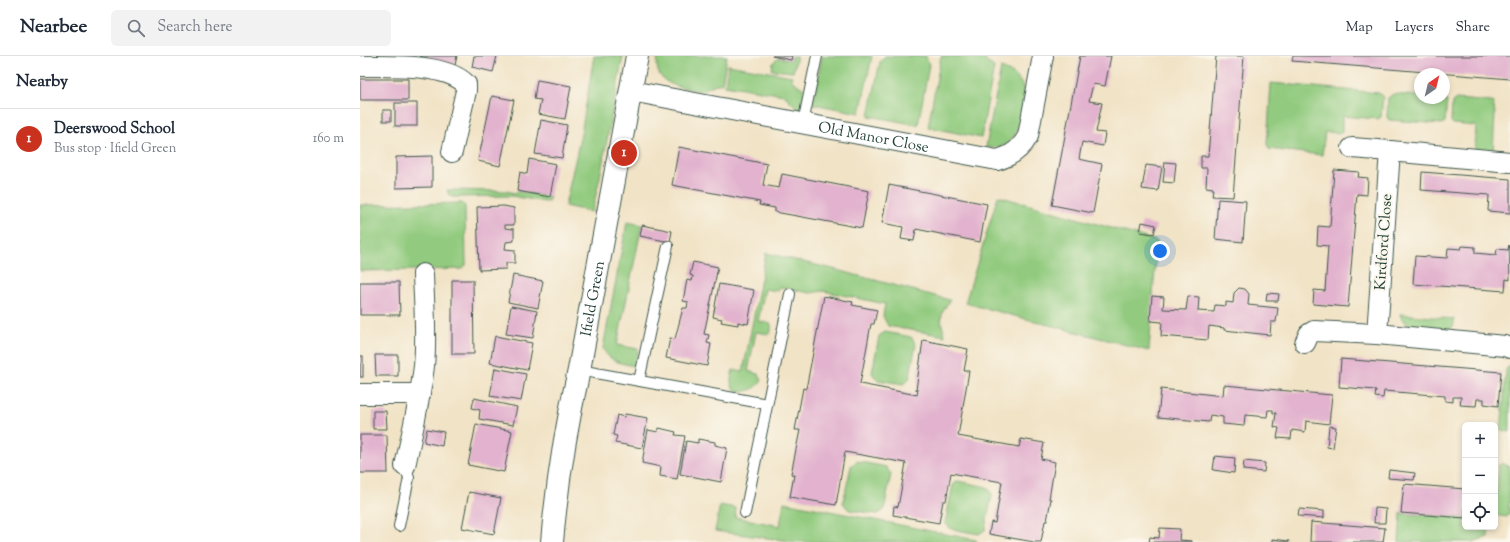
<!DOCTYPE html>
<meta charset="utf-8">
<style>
:root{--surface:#fff;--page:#f2f2f3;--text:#1f2937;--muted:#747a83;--line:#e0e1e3;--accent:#c8321e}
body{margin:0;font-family:"Sorts Mill Goudy",serif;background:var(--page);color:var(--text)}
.controls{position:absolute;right:12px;bottom:12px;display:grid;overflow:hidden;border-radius:6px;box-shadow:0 2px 6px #0003}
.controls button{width:36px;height:36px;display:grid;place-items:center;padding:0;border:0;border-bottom:1px solid var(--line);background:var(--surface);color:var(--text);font:20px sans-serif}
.compass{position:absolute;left:1054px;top:12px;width:36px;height:36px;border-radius:50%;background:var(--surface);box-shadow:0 2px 6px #0003;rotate:35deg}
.you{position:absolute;left:800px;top:195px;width:14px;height:14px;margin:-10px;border:3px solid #fff;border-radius:50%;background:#1a73e8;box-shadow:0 0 0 6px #1a73e833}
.badge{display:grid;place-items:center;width:26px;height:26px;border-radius:50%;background:var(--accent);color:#fff;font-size:13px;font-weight:700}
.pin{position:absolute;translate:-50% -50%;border:2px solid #fff;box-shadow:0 1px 4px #0006}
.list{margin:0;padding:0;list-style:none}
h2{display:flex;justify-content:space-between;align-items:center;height:52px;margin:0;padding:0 16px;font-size:17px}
h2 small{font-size:13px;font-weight:400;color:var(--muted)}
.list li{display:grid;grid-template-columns:26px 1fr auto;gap:12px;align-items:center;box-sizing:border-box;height:60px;padding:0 16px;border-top:1px solid var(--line)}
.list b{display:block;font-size:15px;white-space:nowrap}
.list p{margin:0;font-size:13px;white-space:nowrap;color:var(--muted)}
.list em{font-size:13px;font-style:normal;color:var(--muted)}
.icon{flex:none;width:22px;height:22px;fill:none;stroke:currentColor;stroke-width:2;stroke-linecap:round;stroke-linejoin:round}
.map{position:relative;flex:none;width:1150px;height:486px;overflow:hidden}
header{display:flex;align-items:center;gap:24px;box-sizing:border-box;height:56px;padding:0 20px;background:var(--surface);border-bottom:1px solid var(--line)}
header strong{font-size:19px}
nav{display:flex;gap:22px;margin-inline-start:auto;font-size:14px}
.search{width:280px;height:36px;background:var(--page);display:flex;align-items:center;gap:10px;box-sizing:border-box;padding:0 14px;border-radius:6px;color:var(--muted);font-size:15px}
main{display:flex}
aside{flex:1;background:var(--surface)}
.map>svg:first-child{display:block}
.green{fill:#92cb7f;stroke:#58845a}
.building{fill:#e2b2ce}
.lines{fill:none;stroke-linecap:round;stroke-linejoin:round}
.service-casing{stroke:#3e564a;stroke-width:12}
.minor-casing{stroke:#3e564a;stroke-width:22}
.tertiary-casing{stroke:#3e564a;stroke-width:24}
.service{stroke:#fff;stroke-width:10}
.minor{stroke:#fff;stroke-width:20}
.tertiary{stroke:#fff;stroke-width:22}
.labels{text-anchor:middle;stroke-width:4;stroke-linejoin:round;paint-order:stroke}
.street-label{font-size:15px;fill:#1f3d34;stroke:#fbf7ec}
</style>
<header>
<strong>Nearbee</strong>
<div class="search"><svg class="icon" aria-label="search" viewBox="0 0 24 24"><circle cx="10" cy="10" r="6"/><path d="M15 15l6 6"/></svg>Search here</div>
<nav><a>Map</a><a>Layers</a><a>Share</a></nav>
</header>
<main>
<aside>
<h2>Nearby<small></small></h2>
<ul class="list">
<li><span class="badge">1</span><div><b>Deerswood School</b><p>Bus stop · Ifield Green</p></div><em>160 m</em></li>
</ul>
</aside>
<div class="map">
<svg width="1150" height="486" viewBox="0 0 1150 486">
<rect width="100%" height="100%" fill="#fbf7ec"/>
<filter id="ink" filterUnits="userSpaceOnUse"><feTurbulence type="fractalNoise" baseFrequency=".025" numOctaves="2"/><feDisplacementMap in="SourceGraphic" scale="8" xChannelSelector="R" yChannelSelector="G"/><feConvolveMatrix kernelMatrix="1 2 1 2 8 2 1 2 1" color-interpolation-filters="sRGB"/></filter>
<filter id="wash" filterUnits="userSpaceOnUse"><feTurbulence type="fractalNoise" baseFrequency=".012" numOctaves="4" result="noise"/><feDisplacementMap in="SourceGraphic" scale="16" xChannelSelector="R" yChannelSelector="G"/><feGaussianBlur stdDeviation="0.9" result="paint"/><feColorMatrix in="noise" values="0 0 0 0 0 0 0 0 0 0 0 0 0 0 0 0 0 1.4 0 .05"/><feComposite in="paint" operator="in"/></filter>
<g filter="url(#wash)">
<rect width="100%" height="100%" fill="#f1e3c6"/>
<g class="green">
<path d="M234,0H263L240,121L232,156L205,150L221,78Z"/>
<path d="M298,0H367L362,28C354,26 349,33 341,34C337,35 330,33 326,32C308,29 293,22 298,0Z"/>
<path d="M432,0H437L433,16L412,14L413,7L418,2L431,4Z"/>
<path d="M462,0H512L500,57L453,48Z"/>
<path d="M525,0H566L569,9L558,69L509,60L520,6Z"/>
<path d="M581,0H625V5L634,11L621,82L568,71Z"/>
<path d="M368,9L432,20L431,24L444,33L441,53L437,52L424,39L365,29Z"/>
<path d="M641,12C647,14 655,18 659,24C666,33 664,43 662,54C658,74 653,96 626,91Z"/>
<path d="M911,27L1019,37L1023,41L1021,61L1018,63L982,60V76L979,77L965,76L962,99L909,93L907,88Z"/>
<path d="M1033,38L1060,40V42H1083L1087,45L1085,66L1082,68L1029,64L1027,61L1028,42Z"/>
<path d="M1096,43L1133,46L1135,57L1133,96L1115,95L1116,70L1093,68L1091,66L1092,46Z"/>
<path d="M87,134L145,135L156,137L157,135L190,141L188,145L185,146L152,140L92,141L89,139Z"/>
<path d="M638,140L797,185L789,295L605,247Z"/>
<path d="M102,147L105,150L106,209L102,213L0,215V149Z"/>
<path d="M267,166L282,169L257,289L278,293L275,310C262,308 248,305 243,292Z"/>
<path d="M406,197L473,213L590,244C579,260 580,262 585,280L528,270L523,260L525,248L463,235L450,237L420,231L418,235L405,233L398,265L411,268V275L409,278L396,276L388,315L398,318L402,324C397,336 370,342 371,324C371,321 372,317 373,314L383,316Z"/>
<path d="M1040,258L1094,263V268C1093,271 1091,273 1088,274C1079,277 1052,272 1045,266C1042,264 1041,261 1040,258Z"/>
<path d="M525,276L551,281L556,288L549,324L543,328L517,324L512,317L519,280Z"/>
<path d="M1150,310V376L1141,375L1146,313Z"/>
<path d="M497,405L526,411L531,418L524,454L518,458L489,454L483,447L491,410Z"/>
<path d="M1143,407L1150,411L1149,459L1146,461L1135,459L1139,409Z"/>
<path d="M598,425L627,431L632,438L625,474L619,478L591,473L585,467L593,429Z"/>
<path d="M424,446L616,484L617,486H437L355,475L360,449L376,452L375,461L420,470Z"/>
<path d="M1041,457L1105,462V471H1129L1128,481L1112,486H1039Z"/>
</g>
<g id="blocks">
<g class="building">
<path d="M59,0H97L95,9Z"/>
<path d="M114,0H137L133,16L112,11Z"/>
<path d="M412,0H432L431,4Z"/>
<path d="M720,0H751L745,30L733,28L729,45L742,47L736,76L745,77L743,90L722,86L719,103L742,108L733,157L692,149Z"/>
<path d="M856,0H884L873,141L852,140L853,132L846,131L847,112H841V100H848Z"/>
<path d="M933,0H1150V23L932,5Z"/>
<rect x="0" y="23" width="48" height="21"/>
<path d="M177,24L211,30L205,63L178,58L181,44L174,43Z"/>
<path d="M132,40L154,44L140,110L118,105Z"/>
<rect x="35" y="47" width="22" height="23"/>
<rect x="23" y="54" width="8" height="11"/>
<path d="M181,64L207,69L202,102L175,98Z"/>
<path d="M319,91L407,108L403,129L419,132L422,118L509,135L502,172L415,156V152L399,149L400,146L312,129Z"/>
<path d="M72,100V131L36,132V101Z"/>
<path d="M169,103L196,108L190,141L157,135L160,116L167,118Z"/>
<path d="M805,106L816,107L814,127L803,126Z"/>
<path d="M786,109L802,111L798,135L782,133Z"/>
<path d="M974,114L999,116L998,121L1008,122L1007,139L997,138L988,251L953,248L954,234L965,235L968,190L957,189L958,170L970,171Z"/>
<path d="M1062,116L1150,123V157L1128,155L1129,139L1061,134Z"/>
<path d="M529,129L627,148L620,186L556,173L554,185L541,183L543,171L522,167Z"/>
<path d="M858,143L886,145L883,186L855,183Z"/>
<path d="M144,150L154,152V169H145V172L154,173V185L146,186L145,193L155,194V207H146V213L119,214L117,151Z"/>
<path d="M782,166L796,169L794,178L780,176Z"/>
<path d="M282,169L312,175L310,186L280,180Z"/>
<path d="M1149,189L1150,224L1146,223L1145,235L1053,228L1055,200L1087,202L1088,192L1101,193L1102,190L1115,191V197L1136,199L1137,193L1148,194Z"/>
<path d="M333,206L358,211L344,278L349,279L347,287L351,288L347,310L306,302L310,282L315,283L323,252H327L328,246L323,245L327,224L332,225L333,220L330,219Z"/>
<path d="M153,219L183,225L178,252L148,246Z"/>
<path d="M92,224H113L114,298H92Z"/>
<path d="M0,226H39L40,259H0Z"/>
<path d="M359,228L394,234L388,268L378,266V269L361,266L362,263L353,261Z"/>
<path d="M879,232L885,233L889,238L888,249L918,252L916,266H911L910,279L864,274V272L849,270L848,284L801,280L802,266L790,265L792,240L804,241L803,253L826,254L828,240L839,241L838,255L854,256L855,249L866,250V246L873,247L874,237Z"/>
<path d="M907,237L919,238L918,245H906Z"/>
<path d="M464,240L493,246L492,249L517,254L514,268H511L500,328L557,339L558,334H556L563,284L608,293L604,315H609L598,380L659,391L661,383L684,387L681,403L695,406L689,443H691L687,465H685L681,486H674L629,478L631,466L635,467L642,426L591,417L586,445H583L579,467L533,459L534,450L538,451L546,407L485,396L476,449L430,441L434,419L431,418L440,374H435L443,332L446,333Z"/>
<path d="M151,250L177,255L173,282L146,278Z"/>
<path d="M135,280L172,287L167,314L130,307Z"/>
<path d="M15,299H38V320H16Z"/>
<rect x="0" y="300" width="3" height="21"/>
<path d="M981,303L1141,316L1138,350L1124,348V343H1117L1116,350L1100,349L1101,341H1093V346L1085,345V340L1024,335L1023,342L1015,341L1016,334L979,331Z"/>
<path d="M135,312L166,318L161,345L130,340Z"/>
<path d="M864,329L972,339L969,368L946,365L945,376L932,374L931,383L917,382L919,372L914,371L916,357H913V354H908L907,361L885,359L884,370L863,368V361L850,359L849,366L798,361L801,333L863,340Z"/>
<path d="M114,342L157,351L153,369L119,363L120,354L112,352Z"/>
<path d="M13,355H26L27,373H13Z"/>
<path d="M265,358L288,362L282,392L255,387L257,380L253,379L257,359L264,361Z"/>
<path d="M116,368L152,375L144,416L108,409Z"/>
<path d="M969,370L976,371L973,392L967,391Z"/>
<path d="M299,372L316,376L315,379L325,380L317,423L300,420L301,411L282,407L288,374L298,376Z"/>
<path d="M67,373L84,376L82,390L64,386Z"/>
<path d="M0,379H27L28,417H0Z"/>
<path d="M338,383L355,386V389L367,392L361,426L320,418L326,385L338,387Z"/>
<path d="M855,400L875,402L874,417L853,414Z"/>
<path d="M884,405L905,407L904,416L883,414Z"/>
<path d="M1029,414L1055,417L1054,424L1028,422Z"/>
<path d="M1044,428L1105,433V462L1041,457Z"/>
<path d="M109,436L141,442L134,478L102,472Z"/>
<path d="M1015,452L1026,453L1025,467H1014Z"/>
<path d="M939,453L964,455V462L938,460Z"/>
<path d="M951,466L1025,472L1023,486H950Z"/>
<path d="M800,472L820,473L819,484L832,485V486H789L790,481L799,482Z"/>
<path d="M912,483L929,485V486H912Z"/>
</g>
</g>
</g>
<g filter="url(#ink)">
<use href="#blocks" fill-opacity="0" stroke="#3e564a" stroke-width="1"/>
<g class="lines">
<defs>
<g id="service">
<path d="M443,67L457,0"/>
<path d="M219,314L407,348"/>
<path d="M279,325L308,190"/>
<path d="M385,457L430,238"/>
<path d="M39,470L49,422L45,410"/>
</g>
<g id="minor">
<path d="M0,10C29,10 85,7 106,28V35L92,96"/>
<path id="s1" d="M271,35L637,104C652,100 661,93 668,80L683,0"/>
<path d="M992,92L1030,95L1017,278L1145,290L1150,292"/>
<path d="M1030,95L1150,106"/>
<path d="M945,287L949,278L954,275L1017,278"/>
<path d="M0,338H60"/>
<path d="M45,410C52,377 60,344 64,310C67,280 64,248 63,218"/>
</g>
<g id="tertiary">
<path id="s2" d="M192,486C197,428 206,371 219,314L277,0"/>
</g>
</defs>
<use href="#service" class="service-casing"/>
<use href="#minor" class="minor-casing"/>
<use href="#tertiary" class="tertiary-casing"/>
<use href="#service" class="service"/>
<use href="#minor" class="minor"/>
<use href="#tertiary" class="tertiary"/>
</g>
</g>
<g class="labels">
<g class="street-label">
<text dy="5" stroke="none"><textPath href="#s1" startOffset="247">Old Manor Close</textPath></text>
<text transform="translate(1023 186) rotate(-86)" y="5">Kirdford Close</text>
<text dy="5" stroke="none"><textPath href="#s2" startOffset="247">Ifield Green</textPath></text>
</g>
</g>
</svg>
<div class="controls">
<button>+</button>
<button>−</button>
<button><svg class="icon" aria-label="locate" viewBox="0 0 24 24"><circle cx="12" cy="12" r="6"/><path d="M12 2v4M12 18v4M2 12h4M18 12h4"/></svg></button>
</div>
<svg class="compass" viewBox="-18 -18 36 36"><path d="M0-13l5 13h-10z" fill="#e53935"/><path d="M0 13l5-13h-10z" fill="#747a83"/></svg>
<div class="you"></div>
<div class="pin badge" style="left:264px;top:97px">1</div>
</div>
</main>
